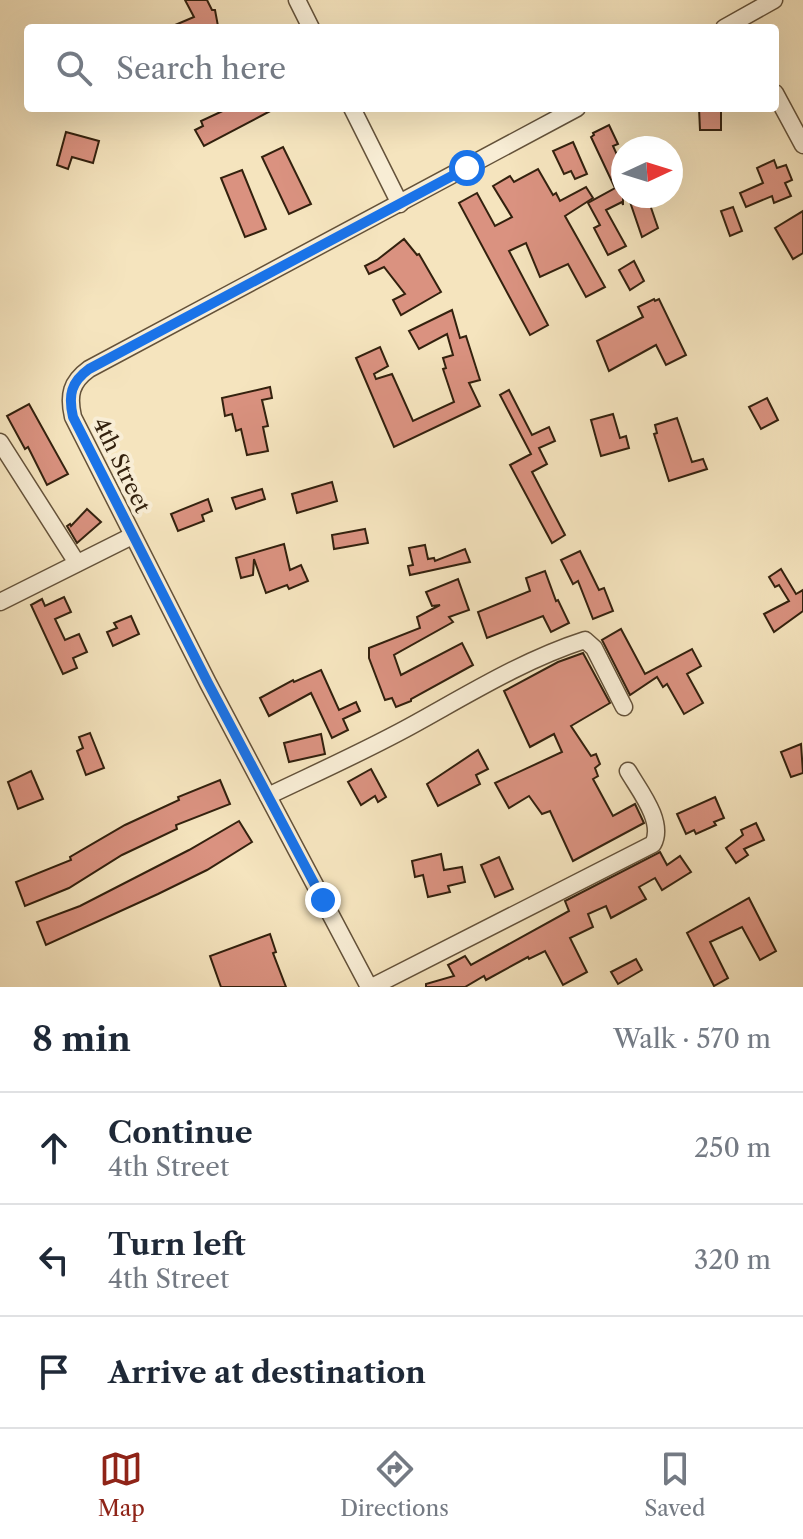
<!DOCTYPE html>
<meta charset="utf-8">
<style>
:root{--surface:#fff;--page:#f2f2f3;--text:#1f2937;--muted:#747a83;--line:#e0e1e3;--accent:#8f2418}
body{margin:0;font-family:"Libre Caslon Text",serif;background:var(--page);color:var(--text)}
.compass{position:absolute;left:611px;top:136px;width:72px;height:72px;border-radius:50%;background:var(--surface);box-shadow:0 8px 32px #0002;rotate:86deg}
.stop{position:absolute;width:24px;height:24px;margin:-18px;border:6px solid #1a73e8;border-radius:50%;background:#fff}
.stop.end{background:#1a73e8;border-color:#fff;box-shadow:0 2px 8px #0008}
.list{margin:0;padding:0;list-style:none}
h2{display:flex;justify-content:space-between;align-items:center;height:104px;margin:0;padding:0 32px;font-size:34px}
h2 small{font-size:26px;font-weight:400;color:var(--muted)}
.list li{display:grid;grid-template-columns:52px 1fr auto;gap:24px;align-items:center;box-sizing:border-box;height:112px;padding:0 32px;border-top:2px solid var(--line)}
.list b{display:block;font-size:30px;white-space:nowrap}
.list p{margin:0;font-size:26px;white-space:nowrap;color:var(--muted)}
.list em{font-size:26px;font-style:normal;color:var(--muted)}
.icon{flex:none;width:44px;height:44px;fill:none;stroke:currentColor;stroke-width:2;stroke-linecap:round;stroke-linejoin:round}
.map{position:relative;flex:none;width:803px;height:987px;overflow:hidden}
.search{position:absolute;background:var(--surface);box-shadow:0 8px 32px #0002;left:24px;right:24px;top:24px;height:88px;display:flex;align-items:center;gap:20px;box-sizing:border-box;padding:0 28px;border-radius:8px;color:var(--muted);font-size:30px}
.sheet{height:440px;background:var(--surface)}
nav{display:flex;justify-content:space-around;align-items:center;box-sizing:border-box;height:112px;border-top:2px solid var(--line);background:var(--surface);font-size:22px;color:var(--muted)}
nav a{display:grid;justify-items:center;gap:4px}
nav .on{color:var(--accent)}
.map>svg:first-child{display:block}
.building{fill:#da9280;stroke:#33210e;stroke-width:2}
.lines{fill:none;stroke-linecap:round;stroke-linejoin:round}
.minor-casing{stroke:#64523a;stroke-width:19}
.minor{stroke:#f8edd5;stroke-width:16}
.route{stroke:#1a73e8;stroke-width:10}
.labels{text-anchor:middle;stroke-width:8;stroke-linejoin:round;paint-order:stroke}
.street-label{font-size:22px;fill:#33210e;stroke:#f8edd5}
</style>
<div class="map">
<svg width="803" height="987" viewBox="0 0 803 987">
<rect width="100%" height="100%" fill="#f5e4be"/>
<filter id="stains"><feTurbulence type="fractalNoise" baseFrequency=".0025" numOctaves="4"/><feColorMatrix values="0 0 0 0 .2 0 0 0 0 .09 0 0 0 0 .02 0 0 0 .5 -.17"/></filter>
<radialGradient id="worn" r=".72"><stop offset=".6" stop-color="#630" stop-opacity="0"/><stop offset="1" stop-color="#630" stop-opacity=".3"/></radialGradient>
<g class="building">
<path d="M185,0H207L212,10H215L218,26L168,28L194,17Z"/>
<path d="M229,108H276L204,146L195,130L203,126L201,121Z"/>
<path d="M699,108H721V130H700Z"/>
<path d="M609,125L618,144L613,146L623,168V205L622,202L606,210L626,246L608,255L594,228L600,225L588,203L615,188L591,137L594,135L593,133Z"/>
<path d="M66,132L99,141L93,163L72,157L68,169L57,165Z"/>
<path d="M573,142L587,174L575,179L571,171L564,174L553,151Z"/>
<path d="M283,147L311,204L289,214L262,157Z"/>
<path d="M774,160L777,168L786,165L792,180L785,183L791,196L774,203L772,196L746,207L740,193L763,183L757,168Z"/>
<path d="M538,169L553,195L556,193L560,201L586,187L593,198L565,216L605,287L586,297L568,264L540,277L526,243L509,251L548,325L530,335L459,203L477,193L495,226L512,217L493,186L510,176L514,182Z"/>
<path d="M242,170L266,229L245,237L221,178Z"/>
<path d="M628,196H647L658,228L642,237Z"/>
<path d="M733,207L742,231L730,236L721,211Z"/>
<path d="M803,211V253L793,259L775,228Z"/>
<path d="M404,239L417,255L419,254L441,292L401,315L393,300L405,294L384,267L369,274L365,266L377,260Z"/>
<path d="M634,261L644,281L630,290L619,270Z"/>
<path d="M654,299L655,301L659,299L686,355L666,365L656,345L609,371L597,341L643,317L638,307Z"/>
<path d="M452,310L460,338L466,336L480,380L469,383L480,406L394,447L356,358L380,347L388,366L374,374L376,379L392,374L413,421L454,402L443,369L446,368L443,358L453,355L447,334L419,349L409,331Z"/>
<path d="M270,387L272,398L262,400L268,426L263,427L268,451L247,455L241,429L236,431L232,414L225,416L222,398Z"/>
<path d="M509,390L532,435L549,427L555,441L539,448L547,464L532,472L565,535L552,543L510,465L531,454L500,395Z"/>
<path d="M767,398L778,420L761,429L749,407Z"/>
<path d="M29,404L68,474L47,485L28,447L25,449L7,416Z"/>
<path d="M613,414L620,438L626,436L629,448L601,456L591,420Z"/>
<path d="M677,418L692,462L703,459L707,469L669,481L654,434L657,433L655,425Z"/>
<path d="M332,482L337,501L297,513L292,494Z"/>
<path d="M262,489L265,499L236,509L232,498Z"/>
<path d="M208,499L212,511L202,515L204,521L178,531L171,514Z"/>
<path d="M87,509L101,522L77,543L67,526L70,524L71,526Z"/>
<path d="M365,529L368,543L334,549L332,535Z"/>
<path d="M284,544L290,570L301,565L308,581L289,589L287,585L266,593L254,559L253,575L241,578L236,558Z"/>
<path d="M425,545L428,559L434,558L435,561L465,549L470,562L410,575L408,566L413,565L409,548Z"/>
<path d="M580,551L599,590L604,588L613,611L593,619L578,581L573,584L561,560Z"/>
<path d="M781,569L796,594L803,590V611L774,632L764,614L789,601L779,585L775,587L769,577Z"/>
<path d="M545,571L556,601L558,600L569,623L551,632L543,616L487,638L478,612L530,591L526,578Z"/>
<path d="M458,579L469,610L449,617L453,622L394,655L401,675L462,643L473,665L411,699V701L396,707L392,698L385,700L369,658V648L420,628L417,617L440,605L432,606L426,592Z"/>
<path d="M64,597L71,612L55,619L65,640L79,634L87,652L73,658L77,668L63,674L31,605L42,599L45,606Z"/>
<path d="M131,616L139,634L113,646L107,632L117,628L114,623Z"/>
<path d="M621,629L645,674L692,649L701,666L687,674L703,703L684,714L667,684L663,687L657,677L630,695L602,640Z"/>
<path d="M583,653L610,703L571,726L591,756L596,754L600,764L595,768L598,776L593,779L613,816L635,804L644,823L573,861L550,811L542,814L529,796L509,808L495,783L562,752L554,734L530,747L504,691L558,662Z"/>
<path d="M321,670L339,710L356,702L360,711L343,719L348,730L332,738L311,693L269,716L260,698L293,680L294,682Z"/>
<path d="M90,733L104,768L86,775L77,751L83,748L79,737Z"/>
<path d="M321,734L325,754L289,762L284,743Z"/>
<path d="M801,744L803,773L791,777L781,752Z"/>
<path d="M478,750L488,769L476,775L480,784L438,806L427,784Z"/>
<path d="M371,769L386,797L378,802L375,796L361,805L348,782Z"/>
<path d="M31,771L43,799L18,809L8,782Z"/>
<path d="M220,780L230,804L176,825L177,829L122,855L69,888L25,906L16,882L71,860L70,857L125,825L179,800L178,797Z"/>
<path d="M715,797L724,818L714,822L716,825L696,834L694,830L686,834L677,814Z"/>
<path d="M239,821L252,842L207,870L158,894L46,945L37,922L80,906L189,850Z"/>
<path d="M756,823L764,840L744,849L748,855L736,863L726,848L743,835L741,830Z"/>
<path d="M660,852L667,865L680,856L691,872L662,890L655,878L639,887L646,899L611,918L606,906L588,914L593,927L570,938L587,972L563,985L545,951L529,959L528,957L486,980L484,976L465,987H426V984L454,976L448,965L465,956L471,965L569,911L565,901Z"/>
<path d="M441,854L444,870L462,867L465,882L448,886L450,892L428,897L423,875L415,877L412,861Z"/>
<path d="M499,857L513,889L495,897L481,865Z"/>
<path d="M749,898L776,951L760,960L742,927L710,942L728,978L714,986L687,933Z"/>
<path d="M270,934L276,952L273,953L286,987H221L210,956Z"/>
<path d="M636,959L642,970L618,984L611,972Z"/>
</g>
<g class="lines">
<defs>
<g id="minor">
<path d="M297,0L311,28"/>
<path d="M724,28L774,0"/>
<path d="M775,93L803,145"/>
<path d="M352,108L400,204"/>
<path d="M0,442L77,563"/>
<path d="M0,602L132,536"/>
<path d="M268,796C318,772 370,749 418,722C472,692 526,659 585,640L594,648L624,707"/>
<path d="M369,987L208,683L73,417C68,395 71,382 89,369L577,108"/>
<path d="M372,987L653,844C665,822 639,790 628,771"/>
</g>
</defs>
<use href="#minor" class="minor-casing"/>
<use href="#minor" class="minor"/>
</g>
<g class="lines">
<path class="route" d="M323,900L208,683L73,417C68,395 71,382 89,369L467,168"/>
</g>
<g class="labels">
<g class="street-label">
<text transform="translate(122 465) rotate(64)" y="8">4th Street</text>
</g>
</g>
<rect width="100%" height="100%" filter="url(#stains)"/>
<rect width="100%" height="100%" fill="url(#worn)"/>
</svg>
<svg class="compass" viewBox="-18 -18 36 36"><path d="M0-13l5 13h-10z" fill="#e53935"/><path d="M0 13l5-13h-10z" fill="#747a83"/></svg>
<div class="stop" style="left:467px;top:168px"></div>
<div class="stop end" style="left:323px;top:900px"></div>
<div class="search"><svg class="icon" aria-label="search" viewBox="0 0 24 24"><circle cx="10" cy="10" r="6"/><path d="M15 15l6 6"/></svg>Search here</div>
</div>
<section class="sheet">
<h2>8 min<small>Walk · 570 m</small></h2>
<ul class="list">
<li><svg class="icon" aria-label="ahead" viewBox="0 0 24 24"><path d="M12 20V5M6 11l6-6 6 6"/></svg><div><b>Continue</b><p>4th Street</p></div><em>250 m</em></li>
<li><svg class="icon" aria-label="left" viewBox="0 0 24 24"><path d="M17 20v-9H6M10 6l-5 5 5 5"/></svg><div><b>Turn left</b><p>4th Street</p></div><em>320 m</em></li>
<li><svg class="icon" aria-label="arrive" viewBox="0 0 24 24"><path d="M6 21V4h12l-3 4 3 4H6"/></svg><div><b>Arrive at destination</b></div></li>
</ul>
</section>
<nav>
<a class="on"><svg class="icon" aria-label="map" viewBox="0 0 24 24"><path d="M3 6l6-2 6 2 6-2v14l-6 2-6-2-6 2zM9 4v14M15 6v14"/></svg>Map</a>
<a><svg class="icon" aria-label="directions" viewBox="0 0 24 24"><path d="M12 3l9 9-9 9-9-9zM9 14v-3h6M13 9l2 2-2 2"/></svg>Directions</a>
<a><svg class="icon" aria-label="saved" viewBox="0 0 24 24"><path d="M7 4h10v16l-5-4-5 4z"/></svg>Saved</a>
</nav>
